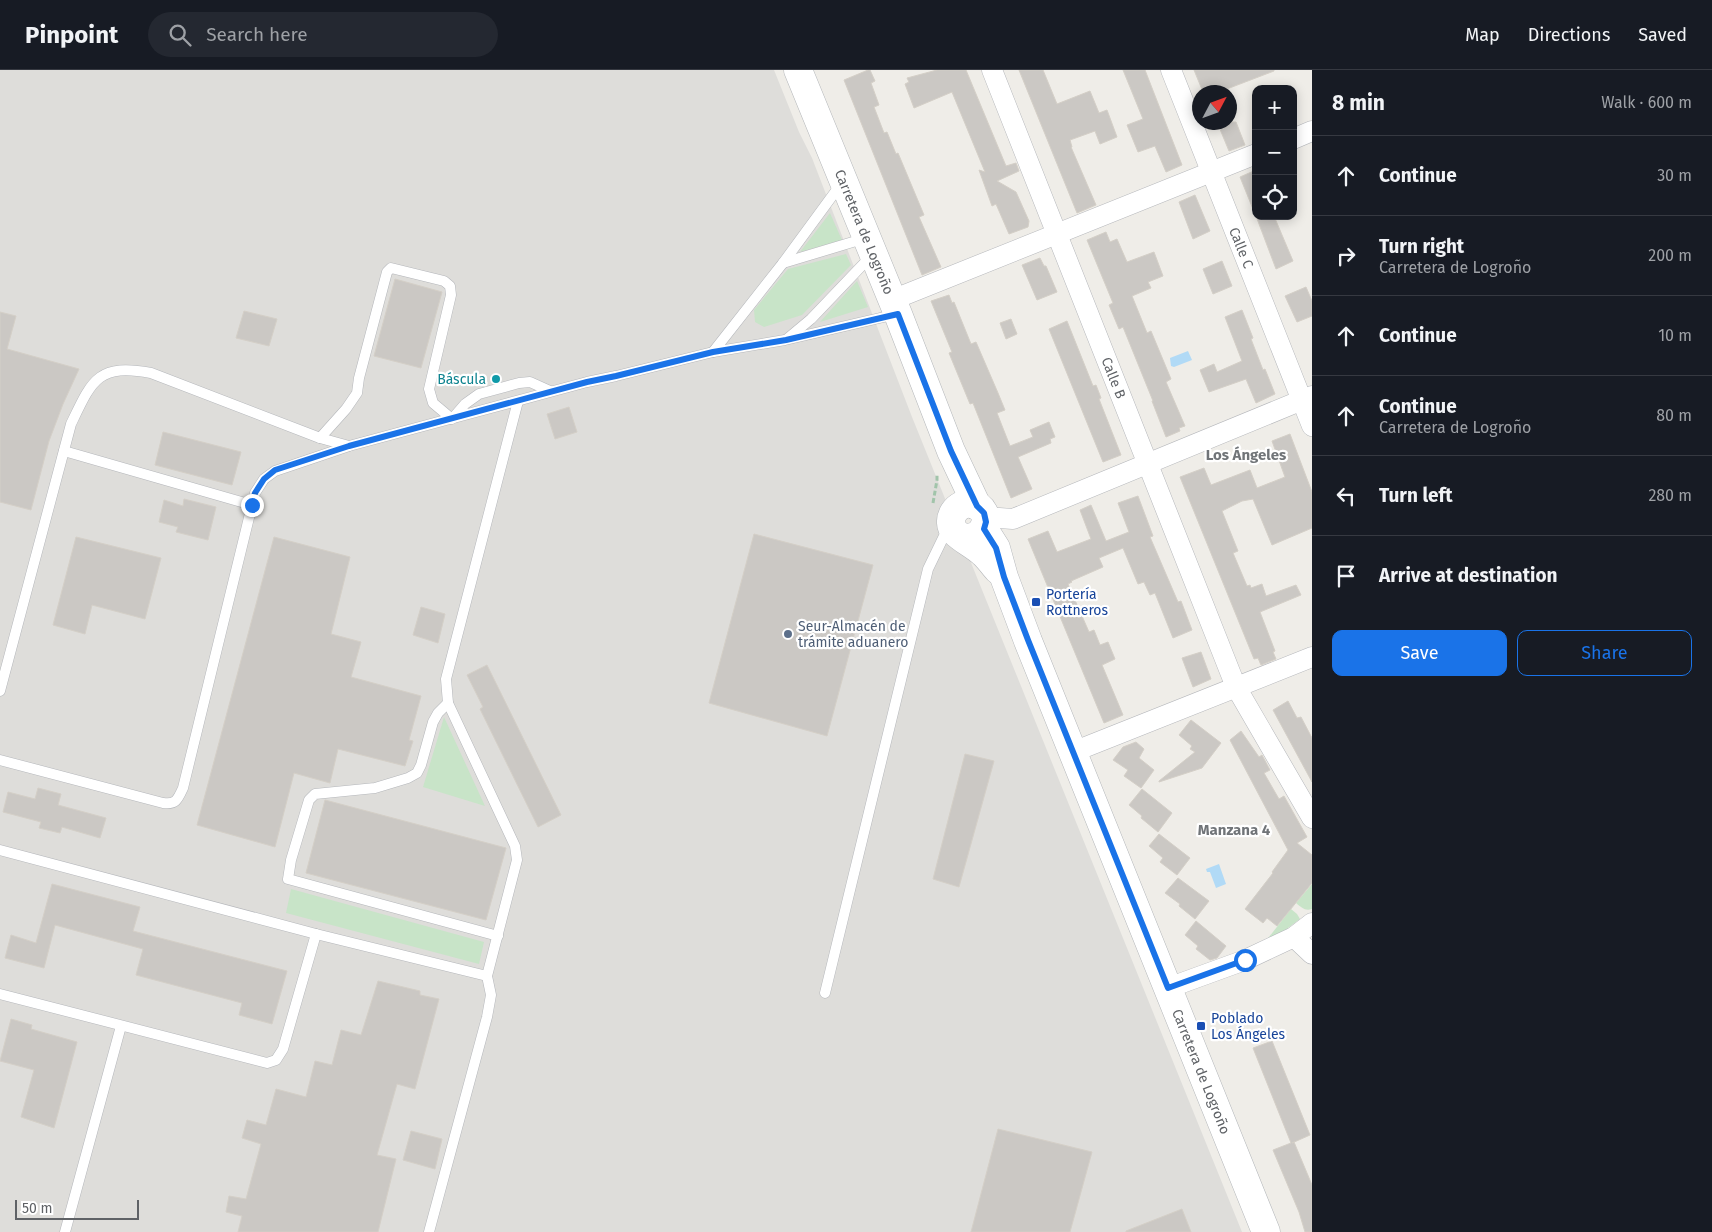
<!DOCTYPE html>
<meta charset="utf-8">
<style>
:root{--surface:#171b24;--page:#242831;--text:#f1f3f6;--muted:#9ea1a6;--line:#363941;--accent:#1a73e8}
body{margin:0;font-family:"Fira Sans",sans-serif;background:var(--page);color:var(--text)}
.controls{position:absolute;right:15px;top:15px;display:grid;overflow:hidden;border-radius:10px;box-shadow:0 2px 12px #0003}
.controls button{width:45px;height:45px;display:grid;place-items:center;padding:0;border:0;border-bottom:1px solid var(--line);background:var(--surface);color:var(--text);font:25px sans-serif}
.compass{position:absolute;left:1192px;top:15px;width:45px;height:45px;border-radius:50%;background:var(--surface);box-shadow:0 2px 12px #0003;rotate:49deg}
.scale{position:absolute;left:15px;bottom:12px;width:124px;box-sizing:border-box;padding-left:5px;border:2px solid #5f6266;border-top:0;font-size:14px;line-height:18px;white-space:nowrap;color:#5f6266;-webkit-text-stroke:4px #fff;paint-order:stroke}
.stop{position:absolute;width:15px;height:15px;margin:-11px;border:4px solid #1a73e8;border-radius:50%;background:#fff}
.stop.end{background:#1a73e8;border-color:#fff;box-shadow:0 1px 5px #0008}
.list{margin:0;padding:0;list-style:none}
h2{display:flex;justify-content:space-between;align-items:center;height:65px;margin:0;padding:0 20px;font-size:21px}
h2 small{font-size:16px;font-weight:400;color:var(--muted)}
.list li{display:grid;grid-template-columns:32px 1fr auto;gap:15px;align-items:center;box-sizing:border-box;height:80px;padding:0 20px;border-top:1px solid var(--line)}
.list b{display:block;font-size:19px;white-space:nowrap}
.list p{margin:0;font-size:16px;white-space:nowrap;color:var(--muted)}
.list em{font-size:16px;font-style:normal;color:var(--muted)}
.actions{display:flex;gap:10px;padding:15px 20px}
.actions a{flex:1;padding:11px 0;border:1px solid var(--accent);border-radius:10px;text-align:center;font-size:18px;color:var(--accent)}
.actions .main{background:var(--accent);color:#fff}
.icon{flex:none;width:28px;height:28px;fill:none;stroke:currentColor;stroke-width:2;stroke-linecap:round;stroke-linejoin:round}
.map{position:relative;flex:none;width:1312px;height:1162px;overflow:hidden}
header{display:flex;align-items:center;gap:30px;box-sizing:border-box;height:70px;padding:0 25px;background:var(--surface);border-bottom:1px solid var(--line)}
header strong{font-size:24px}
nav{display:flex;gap:28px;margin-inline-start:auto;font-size:18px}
.search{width:350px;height:45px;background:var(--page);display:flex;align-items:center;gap:12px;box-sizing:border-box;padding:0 18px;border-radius:28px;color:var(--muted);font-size:19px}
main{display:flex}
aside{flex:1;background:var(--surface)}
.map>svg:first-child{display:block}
.industrial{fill:#deddda}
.green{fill:#c8e4c8}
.water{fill:#b1daf6}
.building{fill:#cbc8c4;stroke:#d4cfc7}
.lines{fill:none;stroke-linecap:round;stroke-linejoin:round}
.lane-casing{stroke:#b5b7bb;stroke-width:11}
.street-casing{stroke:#b5b7bb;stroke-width:21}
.secondary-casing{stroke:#b4b7ba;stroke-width:29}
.path{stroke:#a1c4aa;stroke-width:3;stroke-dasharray:5 2.5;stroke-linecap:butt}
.lane{stroke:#fff;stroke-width:10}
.street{stroke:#fff;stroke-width:20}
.secondary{stroke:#fff;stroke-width:28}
.route{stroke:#1a73e8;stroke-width:6}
.culture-dot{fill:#0f9aa8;stroke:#fff;stroke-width:2}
.transit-dot{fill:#1a4fb4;stroke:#fff;stroke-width:2}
.service-dot{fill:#5c6f8a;stroke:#fff;stroke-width:2}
.labels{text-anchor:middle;stroke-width:4.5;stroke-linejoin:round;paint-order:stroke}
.street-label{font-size:14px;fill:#5f6266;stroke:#fff}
.culture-label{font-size:14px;fill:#0d838f;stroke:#fff;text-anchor:end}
.transit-label{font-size:14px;fill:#164399;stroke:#fff;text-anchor:start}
.service-label{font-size:14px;fill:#4e5e75;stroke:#fff;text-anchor:start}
.neighbourhood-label{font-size:15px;font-weight:bold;fill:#707478;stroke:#fff}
</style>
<header>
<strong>Pinpoint</strong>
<div class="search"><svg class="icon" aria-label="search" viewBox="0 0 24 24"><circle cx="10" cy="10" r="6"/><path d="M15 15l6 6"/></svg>Search here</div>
<nav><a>Map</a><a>Directions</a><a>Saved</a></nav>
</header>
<main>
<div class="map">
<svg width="1312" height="1162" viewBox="0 0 1312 1162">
<rect width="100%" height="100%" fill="#efede8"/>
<path class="industrial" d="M0,0H774L799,62L812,88L912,347L1242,1162H0Z"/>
<g class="green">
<path d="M830,143L842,170L800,182Z"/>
<path d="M846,184L851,195L802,245L764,257L755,252L754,240L788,199Z"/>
<path d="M857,211L868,237L820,252Z"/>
<path d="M444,647L485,736L423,717Z"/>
<path d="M1312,814V839C1305,841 1302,838 1296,833Z"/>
<path d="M291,819L484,872L479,894L286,843Z"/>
<path d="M1291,839L1297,844L1300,849L1284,861L1265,872Z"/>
</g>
<g class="water">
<path d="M1188,281L1192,290L1174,297L1171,296L1170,288Z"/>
<path d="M1219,794L1226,814L1216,818L1210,802H1207L1206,799Z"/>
</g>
<g class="building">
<path d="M868,0H870L875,11L871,13L879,35L874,37L884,63L887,62L896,84L898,83L924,145L919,147L941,197L922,205L844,10Z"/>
<path d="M937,0H966L1006,96L1016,93L1019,101L997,111L1016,122L1029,151L1028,157L1009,164L996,134L992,136L979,100L985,102L952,22L914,38L905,14L909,12L907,8Z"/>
<path d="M1019,0H1043L1057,34L1090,21L1099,43L1107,40L1117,67L1100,74L1095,61L1070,70L1072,77H1071L1096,135L1077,143Z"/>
<path d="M1123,0H1145L1182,95L1166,102L1155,76L1138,82L1127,55L1143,49Z"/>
<path d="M1194,0H1274V1L1219,22H1203Z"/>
<path d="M1217,52H1236L1245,75L1229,81Z"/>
<path d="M1256,100V144H1255L1240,107Z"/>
<path d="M1195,125L1210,161L1193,169L1179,132Z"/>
<path d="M1256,146H1274L1293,191L1276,199Z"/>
<path d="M1106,162L1110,172L1117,169L1127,192L1154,182L1163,206L1148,212L1151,218L1132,226L1147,263L1151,261L1171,309L1166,312L1185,356L1179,358L1180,361L1166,367L1152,331H1153L1123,257L1119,259L1109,235L1113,233L1087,170Z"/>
<path d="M1040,188L1044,196H1046L1057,222L1037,230L1022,195Z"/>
<path d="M1222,191L1232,216L1213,224L1203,199Z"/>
<path d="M395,209L442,222L421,298L374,286Z"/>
<path d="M1306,217L1312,231V246L1297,252L1285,226Z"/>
<path d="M949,225L952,233L954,232L971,274L976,272L998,323L1005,340L997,343L1010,376L1033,367L1030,360L1049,352L1055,367L1050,369L1051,373L1018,387L1032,419L1011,428L973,333L970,334L949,283L952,282L931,231Z"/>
<path d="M1242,240L1253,268L1251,269L1263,300L1265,299L1275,324L1256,333L1246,309L1209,322L1200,300L1214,294L1217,302L1242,291L1225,247Z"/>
<path d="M244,241L277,249L269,276L236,268Z"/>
<path d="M0,242L16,246L7,279L79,299L63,334L49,371L31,440L0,432Z"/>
<path d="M1011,249L1017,264L1006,269L1000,253Z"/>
<path d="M1067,251L1093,316L1096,315L1101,328L1099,329L1121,385L1103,392L1049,259Z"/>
<path d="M569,337L577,362L555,369L547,344Z"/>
<path d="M163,362L241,382L232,415L155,395Z"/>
<path d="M1290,364L1312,422V458L1272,475L1253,429L1242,431L1222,441L1238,481L1233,483L1247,516L1250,515L1251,518L1262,514L1266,526L1296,515L1301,525L1260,542L1275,581L1273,582L1276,589L1261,595L1258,588L1254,589L1180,407L1204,398L1211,415L1250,400L1257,418L1285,407L1272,371Z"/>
<path d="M1138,426L1153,466L1150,467L1178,532L1181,531L1192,560L1173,568L1155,523L1150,525L1144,512L1138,514L1123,478L1099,488L1103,497L1071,511L1072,512L1068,514L1089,562L1094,560L1100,575L1108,572L1115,589L1102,595L1123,645L1104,653L1028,469L1048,461L1057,482L1091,469L1080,440L1091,435L1106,471L1129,462L1118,433Z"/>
<path d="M184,429L216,437L208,470L176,462L178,457L159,452L164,430L183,436Z"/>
<path d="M754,464L873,495L827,666L709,633Z"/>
<path d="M76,467L161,488L145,549L92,535L85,564L53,555Z"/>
<path d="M274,467L350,487L331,564L361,572L351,607L421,626L409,670L413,671L405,696L338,679L330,713L294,703L275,777L197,755Z"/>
<path d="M421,537L445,544L438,573L413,565Z"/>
<path d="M1201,582L1211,609L1193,617L1182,588Z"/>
<path d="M487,595L561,745L538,757L480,639L483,637L467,605Z"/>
<path d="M1288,631L1297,648L1301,647L1312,668V712L1273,640Z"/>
<path d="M1191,650L1221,673L1202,698L1159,712V711L1195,682L1190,679L1192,676L1179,665Z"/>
<path d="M1241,661L1259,687L1262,685L1270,700L1264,703L1279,729L1284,726L1307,767L1297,773L1312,785V813L1277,856L1267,848L1263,853L1245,839L1273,803L1272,802L1288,780L1230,670Z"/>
<path d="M1136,672L1144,679L1139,688L1154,700L1141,718L1124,706L1128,700L1113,690L1123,677Z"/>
<path d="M965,684L994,691L959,817L933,809Z"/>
<path d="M38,718L61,724L58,735L106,748L100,768L62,757L60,763L39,758L41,752L3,742L8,722L35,729Z"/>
<path d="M1142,719L1172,743L1158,762L1141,748L1142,746L1129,735Z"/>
<path d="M325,730L506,778L486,850L306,803Z"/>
<path d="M1159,764L1190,788L1177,805L1160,792L1163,788L1149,776Z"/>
<path d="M1178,808L1209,831L1195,849L1179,836L1180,834L1165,823Z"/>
<path d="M52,814L140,837L133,861L287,901L272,954L239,945L242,933L136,905L143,879L55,855L44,898L5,888L11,865L36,873Z"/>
<path d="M1196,851L1226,876L1217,888L1210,890L1196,879L1198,876L1185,865Z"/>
<path d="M378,911L420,921V925L439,929L415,1019L397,1014L377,1085L396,1089L378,1162H238L242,1146L226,1142L229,1126L246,1129L261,1074L242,1068L247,1050L266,1055L276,1019L306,1027L315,991L332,995L341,960L361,965Z"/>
<path d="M11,949L32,955L31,959L77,972L54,1058L21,1047L34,1000L0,991Z"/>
<path d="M1272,971L1310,1065L1292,1073L1294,1072L1312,1115V1162H1305L1299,1142L1273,1080L1291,1073L1253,978Z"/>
<path d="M998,1059L1092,1082L1070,1162H971Z"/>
<path d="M411,1061L442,1069L435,1099L403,1090Z"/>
<path d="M1182,1139L1191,1162H1126V1161Z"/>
</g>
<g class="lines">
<defs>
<g id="lane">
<path d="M783,193L866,168"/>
<path d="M787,269L811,249L873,184"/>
<path d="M713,282L783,193L841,114"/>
<path d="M320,368L346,339L357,323L359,308L387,202L391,198L444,211L450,216L451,225L429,319L433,333L452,349L465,334L479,324L519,313L530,312L550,321"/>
<path d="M64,381L252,435"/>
<path d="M0,621L71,354C92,310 98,293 151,303L320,368L349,376"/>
<path d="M448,633L438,643L433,652L421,695L417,703L408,708L375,718L315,724L309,730L291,790L288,809L498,866"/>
<path d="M0,690L163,733C176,735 178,729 183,718L255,423L264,409L275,401L349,376L587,312L616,306L713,282L785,270L897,244"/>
<path d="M0,780L316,864L487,906L517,790L515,776L448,633L446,609L518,331"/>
<path d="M825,923L928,499L944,466L954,462"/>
<path d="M0,924L267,993L276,990L283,979L316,864"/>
<path d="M65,1162L121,956"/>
<path d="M429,1162L487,947L491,925L487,906"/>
</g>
<g id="street">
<path id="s1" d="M992,0L1236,617L1312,748"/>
<path id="s2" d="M1171,0L1312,356"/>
<path d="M1293,69L1312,61"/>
<path d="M892,230L1256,84"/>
<path d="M985,447L1013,449L1312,326"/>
<path d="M1073,682L1312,587"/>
<path d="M1294,867L1312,884"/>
<path d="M1168,918L1245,890L1279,874L1294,867L1312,853"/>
</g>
<g id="secondary">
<path id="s3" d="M798,0L898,244L951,381L977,436"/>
<path id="s4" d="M984,459L996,478L1004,507L1028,571L1266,1162"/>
<path d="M961,467C987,473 995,439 972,434C957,431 944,450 955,462C963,470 974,475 983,483C989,488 993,495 998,500"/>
</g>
</defs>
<use href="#lane" class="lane-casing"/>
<use href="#street" class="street-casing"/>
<use href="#secondary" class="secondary-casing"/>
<path class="path" d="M933,433L937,410V405"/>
<use href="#lane" class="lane"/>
<use href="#street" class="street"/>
<use href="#secondary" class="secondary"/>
</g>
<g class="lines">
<path class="route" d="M252,435L255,423L264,409L275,400L349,376L587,312L616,306L713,282L786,270L898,244L951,381L977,436L984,443L986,452L984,459L996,478L1004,507L1028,570L1168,918L1245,890"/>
</g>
<circle class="culture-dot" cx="496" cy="309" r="5"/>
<g class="transit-dot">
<rect x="1031" y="527" width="10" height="10" rx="2.5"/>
<rect x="1196" y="951" width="10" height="10" rx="2.5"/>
</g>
<circle class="service-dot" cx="788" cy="564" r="5"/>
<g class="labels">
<g class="street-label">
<text dy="5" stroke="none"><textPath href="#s3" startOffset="175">Carretera de Logroño</textPath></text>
<text dy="5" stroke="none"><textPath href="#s2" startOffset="191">Calle C</textPath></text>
<text dy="5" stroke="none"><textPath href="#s1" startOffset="331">Calle B</textPath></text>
<text dy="5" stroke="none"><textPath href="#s4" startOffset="585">Carretera de Logroño</textPath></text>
</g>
<g class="culture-label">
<text x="486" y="314">Báscula</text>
</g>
<g class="transit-label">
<text x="1046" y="529">Portería<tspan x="1046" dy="16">Rottneros</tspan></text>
<text x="1211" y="953">Poblado<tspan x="1211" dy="16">Los Ángeles</tspan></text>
</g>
<g class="service-label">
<text x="798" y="561">Seur-Almacén de<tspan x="798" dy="16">trámite aduanero</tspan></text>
</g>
<g class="neighbourhood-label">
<text x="1246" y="390">Los Ángeles</text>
<text x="1234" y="765">Manzana 4</text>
</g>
</g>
</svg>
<div class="controls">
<button>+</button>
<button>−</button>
<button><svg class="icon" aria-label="locate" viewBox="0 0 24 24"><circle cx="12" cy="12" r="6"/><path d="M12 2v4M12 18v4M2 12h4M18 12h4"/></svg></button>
</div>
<svg class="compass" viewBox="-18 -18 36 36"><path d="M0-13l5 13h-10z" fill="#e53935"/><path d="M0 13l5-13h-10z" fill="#9ea1a6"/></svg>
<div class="scale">50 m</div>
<div class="stop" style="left:1245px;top:890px"></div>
<div class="stop end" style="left:252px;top:435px"></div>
</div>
<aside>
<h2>8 min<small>Walk · 600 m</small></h2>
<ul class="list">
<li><svg class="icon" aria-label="ahead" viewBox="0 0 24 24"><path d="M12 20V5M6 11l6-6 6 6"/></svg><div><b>Continue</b></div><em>30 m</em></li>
<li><svg class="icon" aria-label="right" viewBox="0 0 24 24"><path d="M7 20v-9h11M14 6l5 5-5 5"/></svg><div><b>Turn right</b><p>Carretera de Logroño</p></div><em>200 m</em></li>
<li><svg class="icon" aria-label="ahead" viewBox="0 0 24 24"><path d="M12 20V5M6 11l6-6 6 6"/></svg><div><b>Continue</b></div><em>10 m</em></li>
<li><svg class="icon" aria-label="ahead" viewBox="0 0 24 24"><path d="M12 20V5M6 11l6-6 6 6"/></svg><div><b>Continue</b><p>Carretera de Logroño</p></div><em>80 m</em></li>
<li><svg class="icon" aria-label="left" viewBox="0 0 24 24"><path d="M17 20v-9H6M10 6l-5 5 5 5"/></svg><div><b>Turn left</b></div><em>280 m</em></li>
<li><svg class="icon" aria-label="arrive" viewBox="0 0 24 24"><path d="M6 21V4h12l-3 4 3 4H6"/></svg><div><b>Arrive at destination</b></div></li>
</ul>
<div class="actions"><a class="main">Save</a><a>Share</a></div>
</aside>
</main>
